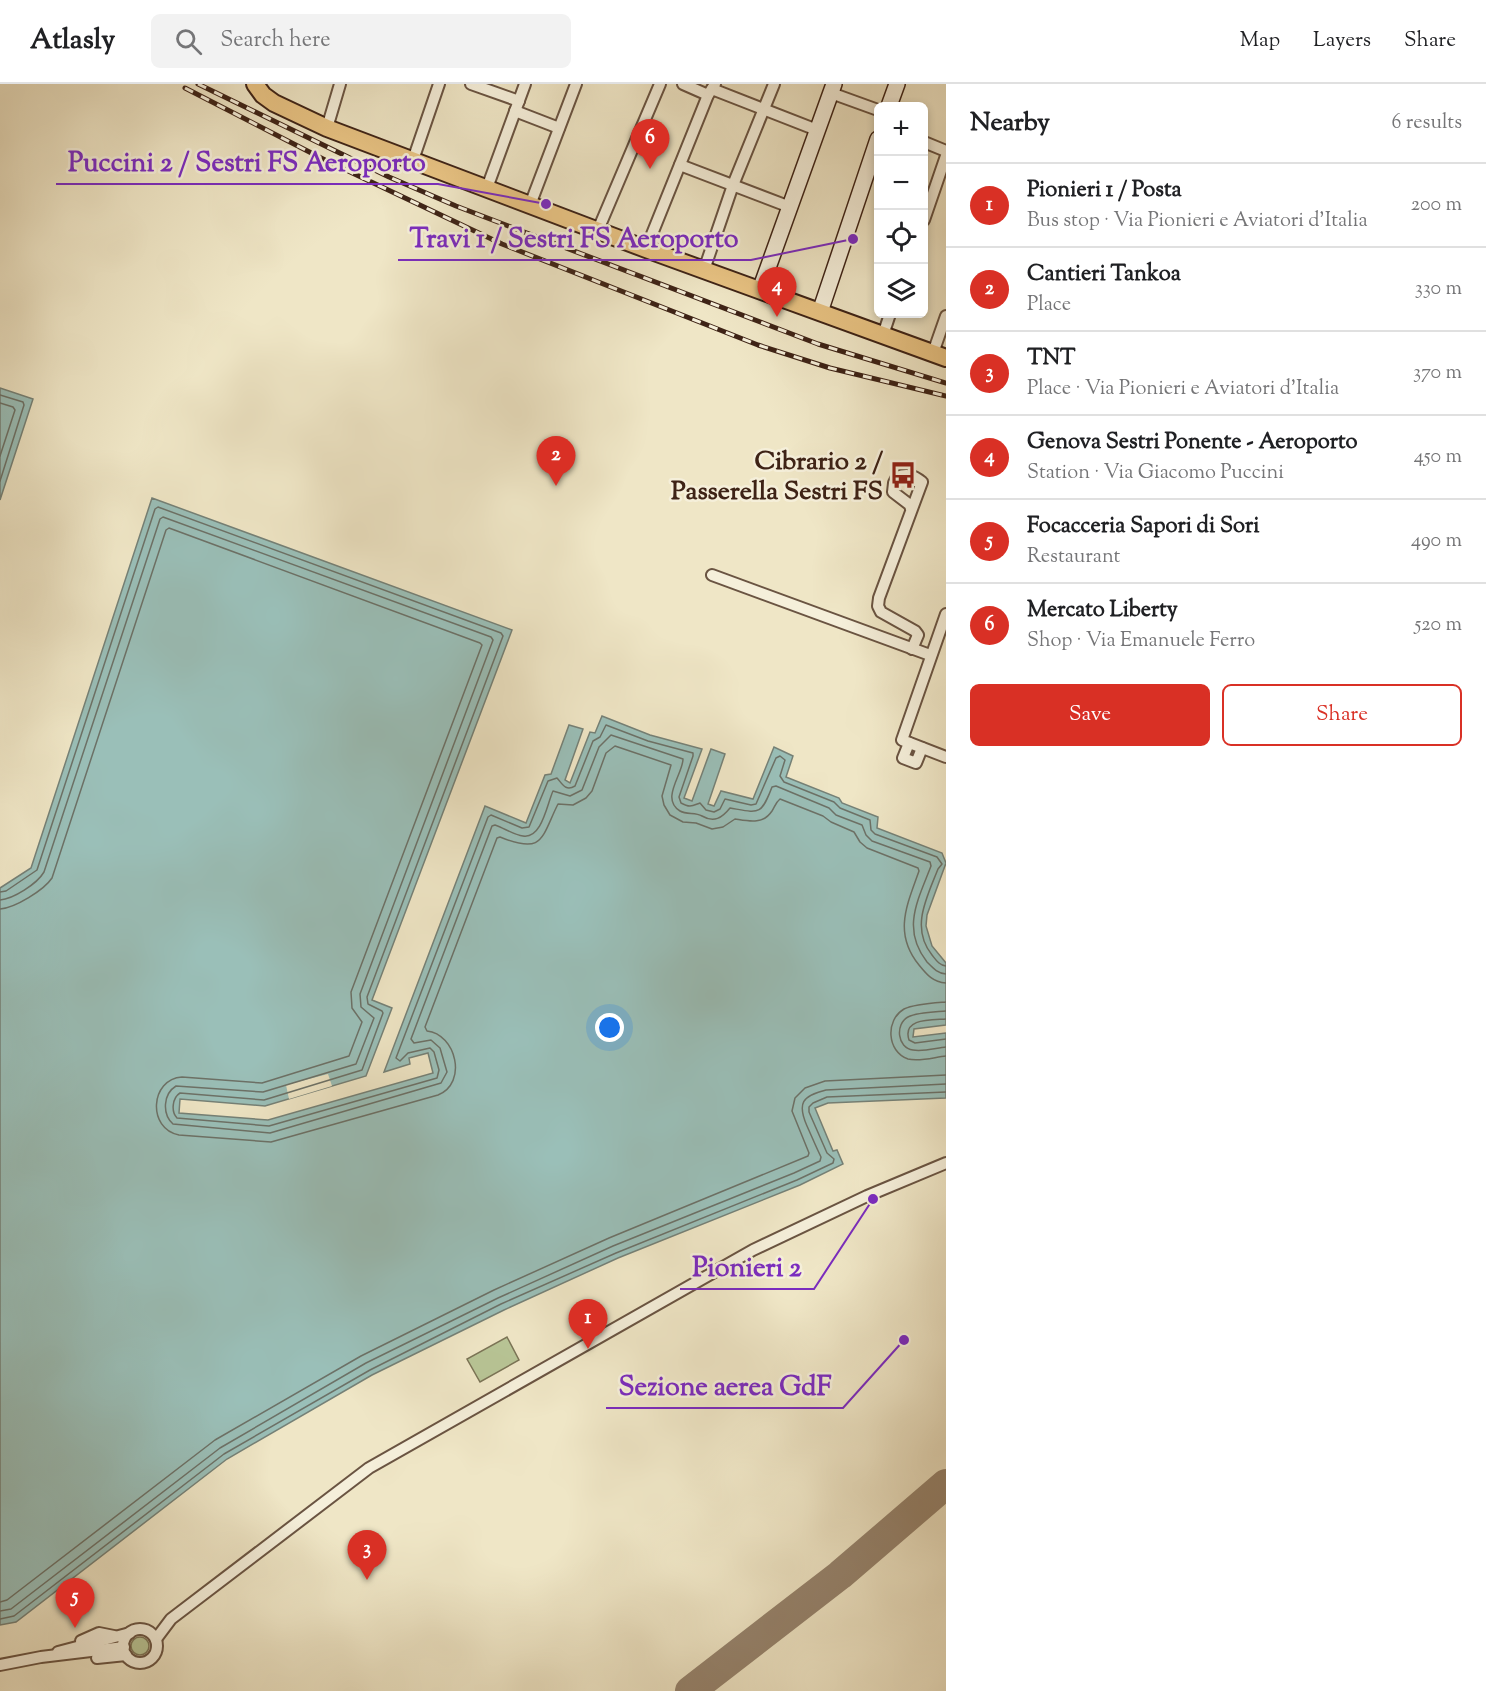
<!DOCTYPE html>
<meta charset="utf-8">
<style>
:root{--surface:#fff;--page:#f2f2f2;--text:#202124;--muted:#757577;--line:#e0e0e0;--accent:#d93025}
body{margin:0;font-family:"Sorts Mill Goudy",serif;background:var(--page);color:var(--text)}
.controls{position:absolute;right:18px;top:18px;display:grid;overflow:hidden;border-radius:9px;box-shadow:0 3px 9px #0003}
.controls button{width:54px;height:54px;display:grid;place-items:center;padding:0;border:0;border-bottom:2px solid var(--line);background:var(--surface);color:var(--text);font:30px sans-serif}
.you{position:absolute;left:610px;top:944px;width:21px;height:21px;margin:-15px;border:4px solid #fff;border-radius:50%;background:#1a73e8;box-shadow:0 0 0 9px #1a73e833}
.badge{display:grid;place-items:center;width:39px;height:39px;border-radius:50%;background:var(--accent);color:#fff;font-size:20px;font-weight:700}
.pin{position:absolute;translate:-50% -50px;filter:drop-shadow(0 2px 3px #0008)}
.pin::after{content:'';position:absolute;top:32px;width:21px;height:18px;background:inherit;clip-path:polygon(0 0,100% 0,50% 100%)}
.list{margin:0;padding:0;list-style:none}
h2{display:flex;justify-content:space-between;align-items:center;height:78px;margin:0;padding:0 24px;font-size:26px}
h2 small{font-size:20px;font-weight:400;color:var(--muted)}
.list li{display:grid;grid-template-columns:39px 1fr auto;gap:18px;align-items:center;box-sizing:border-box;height:84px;padding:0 24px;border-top:2px solid var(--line)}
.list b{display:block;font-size:22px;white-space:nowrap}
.list p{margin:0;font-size:20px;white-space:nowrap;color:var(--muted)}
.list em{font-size:20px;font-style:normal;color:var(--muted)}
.actions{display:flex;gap:12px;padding:18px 24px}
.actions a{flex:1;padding:14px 0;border:2px solid var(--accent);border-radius:9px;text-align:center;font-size:21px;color:var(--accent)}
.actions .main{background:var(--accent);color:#fff}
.icon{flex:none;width:33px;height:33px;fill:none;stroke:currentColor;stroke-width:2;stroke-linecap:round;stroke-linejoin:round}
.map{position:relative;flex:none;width:946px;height:1607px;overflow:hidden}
header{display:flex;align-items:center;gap:36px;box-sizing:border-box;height:84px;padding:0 30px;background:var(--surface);border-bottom:2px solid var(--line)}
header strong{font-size:28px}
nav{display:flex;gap:33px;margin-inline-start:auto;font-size:21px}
.search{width:420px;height:54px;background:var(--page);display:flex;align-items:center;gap:15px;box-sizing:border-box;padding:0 21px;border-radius:9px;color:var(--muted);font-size:22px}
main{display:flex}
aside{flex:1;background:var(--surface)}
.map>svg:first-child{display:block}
.green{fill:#b8c596;stroke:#7b7456;stroke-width:1.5}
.water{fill:#9abfb8;stroke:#758177;stroke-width:1.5}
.pier{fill:#efe6c6}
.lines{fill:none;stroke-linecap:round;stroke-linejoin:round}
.shore{stroke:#6c7167;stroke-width:1.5}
.taxiway{stroke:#96846e;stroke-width:30}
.street-casing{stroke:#6a5442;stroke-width:14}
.secondary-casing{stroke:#3e2316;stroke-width:18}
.primary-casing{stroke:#3e2316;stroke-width:20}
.street{stroke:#f5efda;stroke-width:10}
.secondary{stroke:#f5efda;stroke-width:15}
.primary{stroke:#e8c383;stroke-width:16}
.rail-casing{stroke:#3e2316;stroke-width:5}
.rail{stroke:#f5efda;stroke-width:3;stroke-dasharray:9;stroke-linecap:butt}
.labels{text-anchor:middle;stroke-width:5;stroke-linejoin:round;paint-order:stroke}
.poi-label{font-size:26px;font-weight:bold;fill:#3e2316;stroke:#f5efda;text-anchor:end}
.leader{fill:none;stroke:#7b2cbf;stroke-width:2}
.callout-dot{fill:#7b2cbf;stroke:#f5efda;stroke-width:2}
.callout-label{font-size:27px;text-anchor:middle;font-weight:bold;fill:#7b2cbf;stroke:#f5efda;stroke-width:5;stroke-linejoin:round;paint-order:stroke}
</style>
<header>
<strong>Atlasly</strong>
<div class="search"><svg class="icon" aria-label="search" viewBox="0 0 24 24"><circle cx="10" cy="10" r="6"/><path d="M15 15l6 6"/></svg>Search here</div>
<nav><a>Map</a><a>Layers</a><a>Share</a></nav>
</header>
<main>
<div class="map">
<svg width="946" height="1607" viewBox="0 0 946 1607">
<rect width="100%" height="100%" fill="#efe6c6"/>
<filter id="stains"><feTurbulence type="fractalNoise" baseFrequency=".00333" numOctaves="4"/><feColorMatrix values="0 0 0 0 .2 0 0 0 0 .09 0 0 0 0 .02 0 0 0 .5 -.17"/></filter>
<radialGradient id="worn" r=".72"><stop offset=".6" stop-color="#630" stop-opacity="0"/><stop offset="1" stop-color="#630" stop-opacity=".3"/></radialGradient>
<g class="green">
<path d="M507,1253L519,1276L480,1298L467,1275Z"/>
<circle cx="140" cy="1562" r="9"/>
</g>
<g class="water">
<path d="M0,304L33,315L0,416Z"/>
<path d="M152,414L512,546L372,916L392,924L366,992L265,1022L180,1015L179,1029L268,1036L433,989L428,969L409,974L410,980L384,988L485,722L526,739L545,691L551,690L569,641L583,645L565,696L570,699L590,648L595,649L602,632L650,651L702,665L684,714L692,717L711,665L725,670L708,720L714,722L721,707L753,715L774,663L793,672L786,693L839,714L842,719L878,733L877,744L942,769L946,779L927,831L926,842L932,862L946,879V941L914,945L913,953L946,949V1014L828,1019L815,1024L833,1067L837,1066L843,1080L800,1101L618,1174L504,1226L372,1291L227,1375L16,1538L0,1541V804L31,784Z"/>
</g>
<path class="pier" d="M328,990L332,1002L289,1015L286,1001Z"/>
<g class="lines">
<g class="shore">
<path d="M0,311L23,318L24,321L0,397"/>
<path d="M0,319L13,323L15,326L0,372"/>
<path d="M0,808L6,807L37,786L155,425L158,423L501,549L503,552L367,913L368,920L382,927L383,929L362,986L264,1016L180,1009C172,1014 171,1028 177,1034L269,1042L437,994L439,986L434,968L430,964L408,969L400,977L396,974L488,733L491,731L522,744L529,743L548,697L557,694C562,699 565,708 575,702L593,657L600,653L606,641L648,657L693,669V672L679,713L681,719C690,724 692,722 700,719L706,726L714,728L720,725L725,715L751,721L756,720L776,674L780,672L785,676L780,692L784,698L834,718L840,724L870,736L871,746L875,750L937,773L942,780L938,785C927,813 910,844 932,871C936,876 939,881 946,882"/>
<path d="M0,816C13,815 37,800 44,788L160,435L163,433L491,553L493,556L360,910L361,923L374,934L356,980L263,1008L176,1002C163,1010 162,1030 173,1040L270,1049L441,999L447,988L440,964L431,956L414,959L411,955L492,742L495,741C504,744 514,751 523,752C542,755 547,720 553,707L570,712L582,706L599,663L611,651L683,675C683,690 660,715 680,727C687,731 695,728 702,732C714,739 722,734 730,724C759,729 761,732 772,703L776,702L829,724L836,731L862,741L866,751L872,757L930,778L931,782C918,816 901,845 927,878C933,884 937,889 946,890"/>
<path d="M0,825C15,824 44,806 52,794L166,446L169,444L480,559L482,561L351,908L352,924L362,938L349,972L262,999L182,993C150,995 147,1045 179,1051L271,1058L438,1011C468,999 456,950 427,947L425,943L497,754L500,753C544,771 541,754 558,720L573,721L586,714L592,707L606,669L615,662L671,681L662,712L664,721L670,731L683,738L696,739L712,745L723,743L735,735C748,737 763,741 772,727C775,722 776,718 780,715L823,732L831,738L854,748L860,758L867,764L918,784L919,787C907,821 893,849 919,881C927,891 933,898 946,899"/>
<path d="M946,918C934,919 915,920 904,925C885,936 887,968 908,975C920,978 935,973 946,972"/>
<path d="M946,927C935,928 918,928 908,933C895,940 897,964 913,966C923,968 936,964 946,963"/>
<path d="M946,935C931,936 902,934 909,956L915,959L946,955"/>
<path d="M0,1518L7,1516L215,1356L361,1272L494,1206L609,1154L808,1072L809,1069L792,1027L795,1014L805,1004L825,997L946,991"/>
<path d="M0,1527L11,1525L220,1364L366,1279L498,1214L613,1162L794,1089L820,1077L821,1073C816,1063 812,1053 807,1042C797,1019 802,1012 826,1006L946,1000"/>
<path d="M0,1535L14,1532L224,1370L370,1286L501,1220L616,1169L797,1096L833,1079L834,1075L827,1069L809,1028V1023L813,1019L827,1013L946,1008"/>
</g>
<path class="taxiway" d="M690,1607L840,1491L946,1400"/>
<defs>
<g id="street">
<path d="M471,0L519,17"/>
<path d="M683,0L708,11"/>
<path d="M712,5L817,46"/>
<path d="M831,9L878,26"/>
<path d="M515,27L559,44"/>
<path d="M327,44L340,0"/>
<path d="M924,58L946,67"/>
<path d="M413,76L439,0"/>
<path d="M680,81L790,123"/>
<path d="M487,104L525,0"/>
<path d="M530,121L576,0"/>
<path d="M924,136L946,72"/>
<path d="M598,146L660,0"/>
<path d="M646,165L708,11L715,0"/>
<path d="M704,186L733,101L774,0"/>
<path d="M883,251L890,230"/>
<path d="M933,269L946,232"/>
<path d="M911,425L910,421L893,408L894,399L897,393C907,389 913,391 922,398L879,514L878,522L881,528L915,547L918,551L912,565"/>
<path d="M712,491L930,571"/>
<path d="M946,530L902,656L946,673"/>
<path d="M909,659L903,674L916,679L922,664"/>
<circle cx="140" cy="1562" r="17"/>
<path d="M156,1555L171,1535L369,1384L753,1166L867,1112L946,1079"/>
<path d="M81,1557L99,1549L114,1552"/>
<path d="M58,1568L130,1549"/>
<path d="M97,1574L126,1571"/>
<path d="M0,1581L41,1573L124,1563"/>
</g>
<g id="secondary">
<path d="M889,22L897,0"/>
<path d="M760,206L834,0"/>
<path d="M820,228L878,55"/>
</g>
<path id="primary" d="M255,0L263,11L274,19L327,44L646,165L946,274"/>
</defs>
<use href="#street" class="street-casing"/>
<use href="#secondary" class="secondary-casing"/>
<use href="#primary" class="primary-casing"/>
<use href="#street" class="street"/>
<use href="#secondary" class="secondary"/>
<use href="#primary" class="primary"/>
<defs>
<g id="rail">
<path d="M198,0L389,93L456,122L818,260L946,299"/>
<path d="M185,4L325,76L502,160L758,261L830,284L946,312"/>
</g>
</defs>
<use href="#rail" class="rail-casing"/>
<use href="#rail" class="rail"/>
</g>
<defs>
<symbol id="bus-bare" viewBox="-9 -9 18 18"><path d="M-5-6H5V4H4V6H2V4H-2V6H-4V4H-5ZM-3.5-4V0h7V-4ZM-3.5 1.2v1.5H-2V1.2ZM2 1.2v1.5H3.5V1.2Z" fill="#8f2418" stroke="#f5efda" stroke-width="2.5" paint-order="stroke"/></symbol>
</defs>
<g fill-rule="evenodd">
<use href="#bus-bare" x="884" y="372" width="38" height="38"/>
</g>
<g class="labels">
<g class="poi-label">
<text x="883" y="385">Cibrario 2 /<tspan x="883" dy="30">Passerella Sestri FS</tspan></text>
</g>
</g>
<path class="leader" d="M546 120L438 100H56M853 155L751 176H398M873 1115L814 1205H680M904 1256L843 1324H606"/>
<g class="callout-dot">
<circle cx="546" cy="120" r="6"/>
<circle cx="853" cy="155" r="6"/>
<circle cx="873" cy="1115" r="6"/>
<circle cx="904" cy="1256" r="6"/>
</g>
<g class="callout-label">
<text x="247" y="87">Puccini 2 / Sestri FS Aeroporto</text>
<text x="574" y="163">Travi 1 / Sestri FS Aeroporto</text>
<text x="747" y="1192">Pionieri 2</text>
<text x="725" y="1311">Sezione aerea GdF</text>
</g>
<rect width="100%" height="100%" filter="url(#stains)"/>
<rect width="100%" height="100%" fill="url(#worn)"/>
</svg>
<div class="controls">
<button>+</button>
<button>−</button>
<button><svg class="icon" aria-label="locate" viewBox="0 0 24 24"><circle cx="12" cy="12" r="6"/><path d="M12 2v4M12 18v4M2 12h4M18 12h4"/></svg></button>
<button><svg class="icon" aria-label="layers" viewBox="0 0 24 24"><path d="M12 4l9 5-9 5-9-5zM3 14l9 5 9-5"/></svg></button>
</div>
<div class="you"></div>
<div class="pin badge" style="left:588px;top:1265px">1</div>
<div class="pin badge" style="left:556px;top:402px">2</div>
<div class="pin badge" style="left:367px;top:1496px">3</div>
<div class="pin badge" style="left:777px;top:233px">4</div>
<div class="pin badge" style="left:75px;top:1544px">5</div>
<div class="pin badge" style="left:650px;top:85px">6</div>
</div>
<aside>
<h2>Nearby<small>6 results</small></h2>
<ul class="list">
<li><span class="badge">1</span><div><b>Pionieri 1 / Posta</b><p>Bus stop · Via Pionieri e Aviatori d'Italia</p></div><em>200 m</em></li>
<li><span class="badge">2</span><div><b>Cantieri Tankoa</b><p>Place</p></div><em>330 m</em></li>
<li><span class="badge">3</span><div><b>TNT</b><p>Place · Via Pionieri e Aviatori d'Italia</p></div><em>370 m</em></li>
<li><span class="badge">4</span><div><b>Genova Sestri Ponente - Aeroporto</b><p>Station · Via Giacomo Puccini</p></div><em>450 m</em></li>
<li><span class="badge">5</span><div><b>Focacceria Sapori di Sori</b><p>Restaurant</p></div><em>490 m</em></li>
<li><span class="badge">6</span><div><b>Mercato Liberty</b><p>Shop · Via Emanuele Ferro</p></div><em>520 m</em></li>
</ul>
<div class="actions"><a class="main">Save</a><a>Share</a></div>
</aside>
</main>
